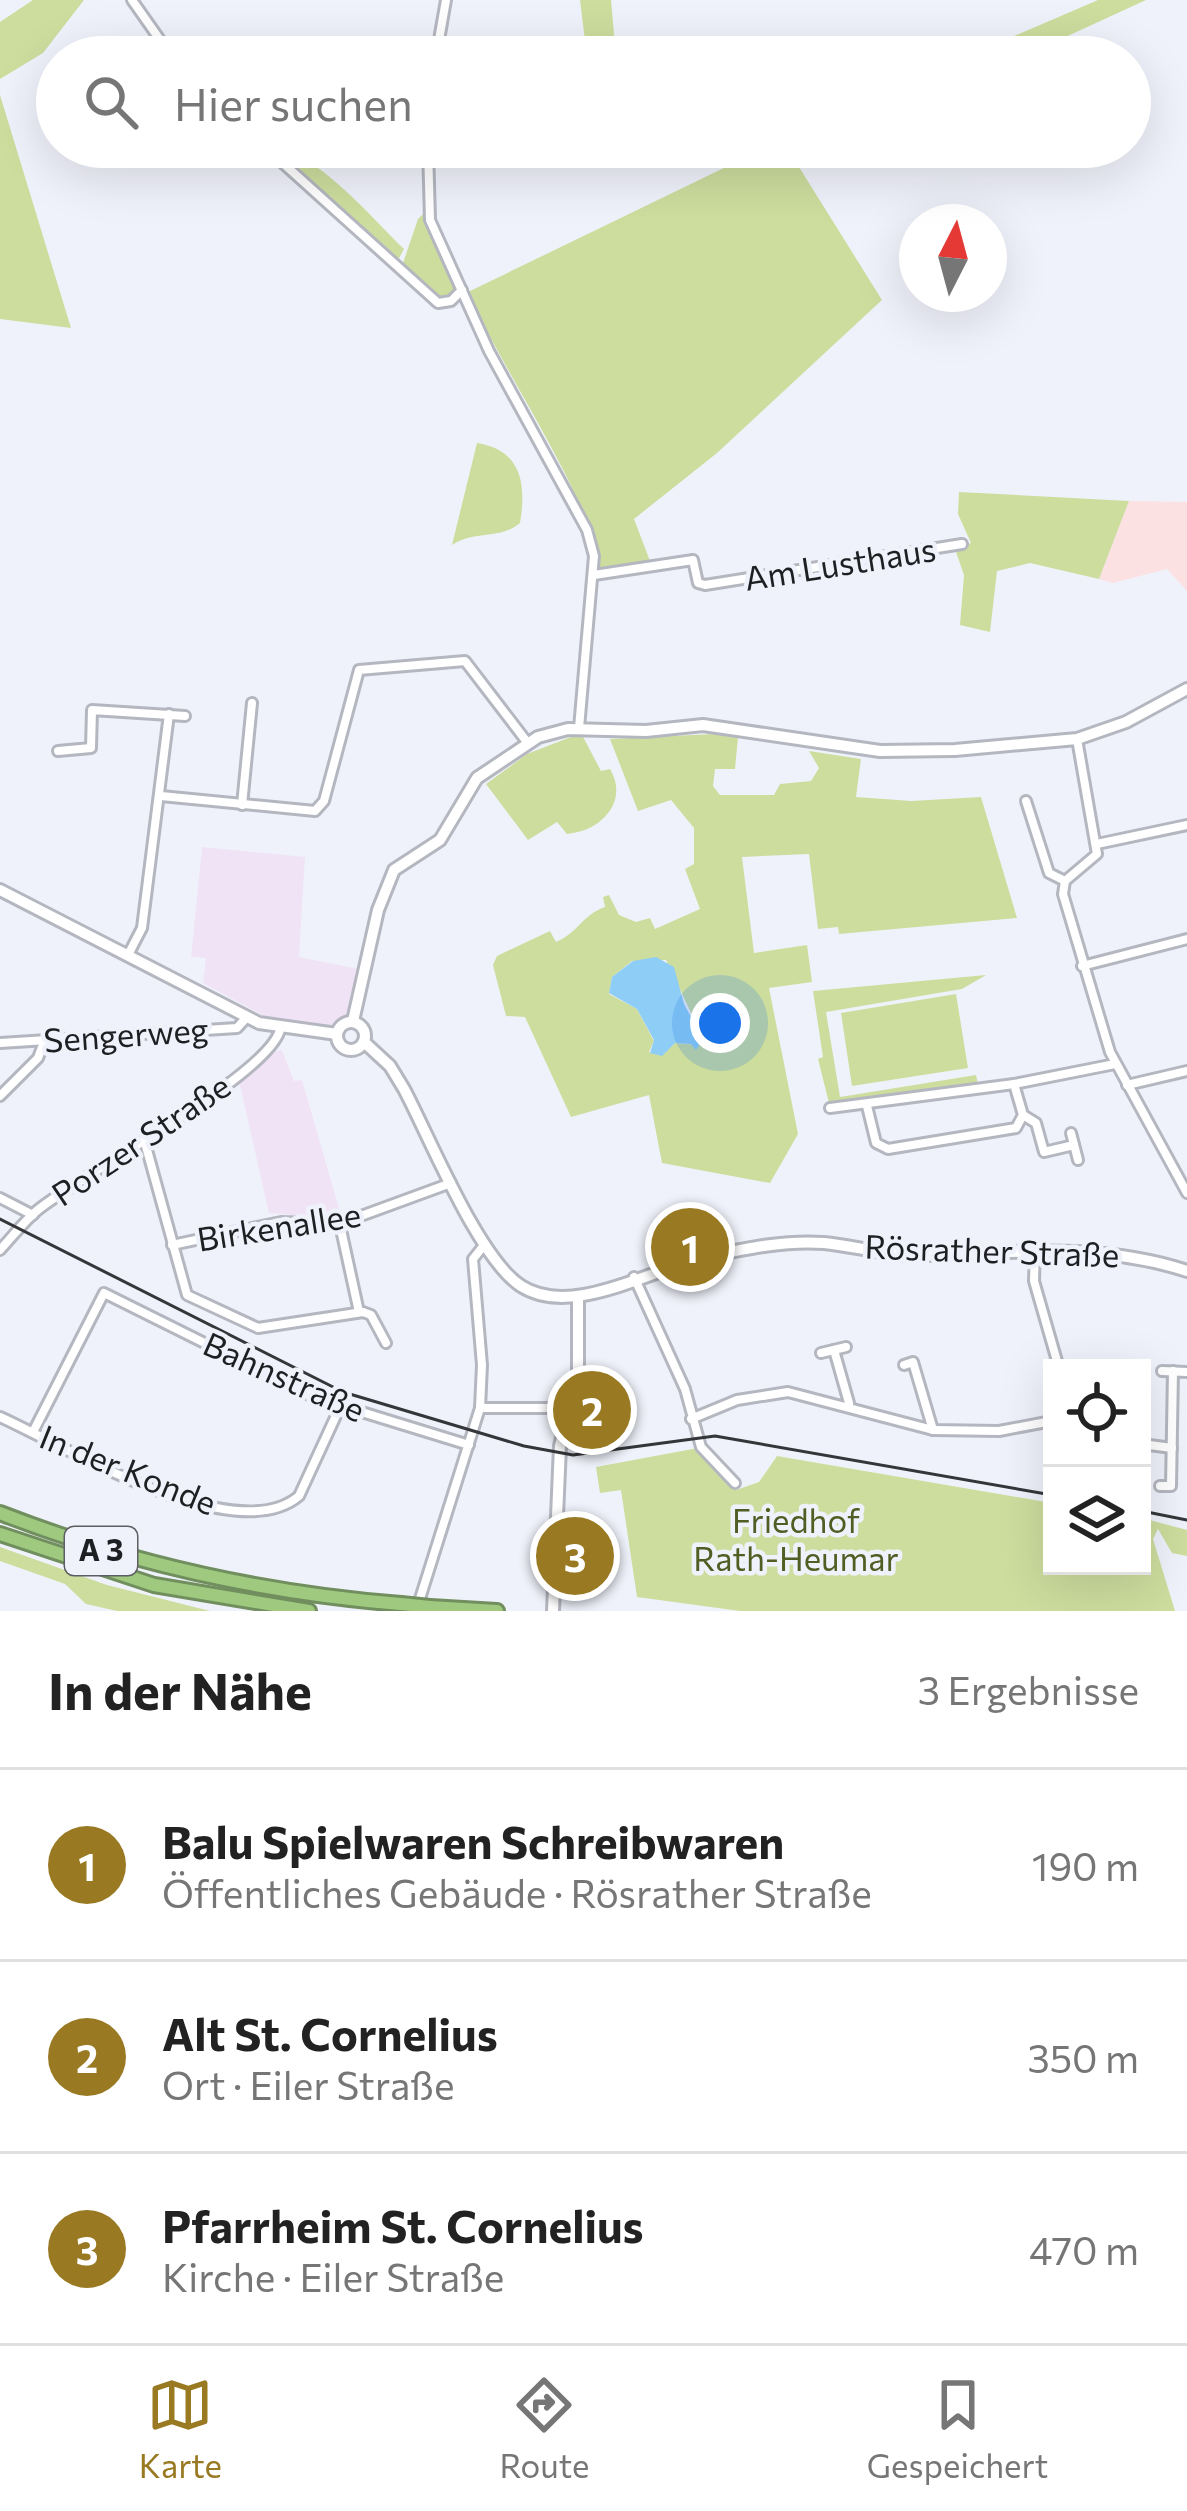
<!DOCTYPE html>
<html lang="de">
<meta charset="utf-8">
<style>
:root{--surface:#fff;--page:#f6f6f6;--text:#222;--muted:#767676;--line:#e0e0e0;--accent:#997a23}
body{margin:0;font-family:Commissioner,sans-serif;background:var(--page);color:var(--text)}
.controls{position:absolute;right:36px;bottom:36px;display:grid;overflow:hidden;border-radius:0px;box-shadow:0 12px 48px #0002}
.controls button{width:108px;height:108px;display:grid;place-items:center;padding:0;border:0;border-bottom:3px solid var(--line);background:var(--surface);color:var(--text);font:60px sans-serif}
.compass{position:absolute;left:899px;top:204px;width:108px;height:108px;border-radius:50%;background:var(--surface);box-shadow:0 12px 48px #0002;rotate:6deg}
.you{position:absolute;left:720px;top:1023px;width:42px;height:42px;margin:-30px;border:9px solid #fff;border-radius:50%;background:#1a73e8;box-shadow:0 0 0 18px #1a73e833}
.badge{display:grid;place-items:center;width:78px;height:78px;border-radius:50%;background:var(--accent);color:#fff;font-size:39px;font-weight:700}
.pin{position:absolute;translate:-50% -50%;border:6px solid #fff;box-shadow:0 3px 12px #0006}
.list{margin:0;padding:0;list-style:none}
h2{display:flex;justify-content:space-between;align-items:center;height:156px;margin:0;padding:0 48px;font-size:51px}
h2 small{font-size:39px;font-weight:400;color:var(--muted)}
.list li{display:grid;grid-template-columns:78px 1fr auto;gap:36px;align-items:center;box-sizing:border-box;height:192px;padding:0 48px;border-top:3px solid var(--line)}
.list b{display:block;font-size:45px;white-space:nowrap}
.list p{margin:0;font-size:39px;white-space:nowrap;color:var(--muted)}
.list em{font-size:39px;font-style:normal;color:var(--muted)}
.icon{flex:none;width:66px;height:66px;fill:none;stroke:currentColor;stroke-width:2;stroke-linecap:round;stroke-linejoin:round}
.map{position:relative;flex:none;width:1187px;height:1611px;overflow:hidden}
.search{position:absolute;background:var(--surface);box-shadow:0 12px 48px #0002;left:36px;right:36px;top:36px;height:132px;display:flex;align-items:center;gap:30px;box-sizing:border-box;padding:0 42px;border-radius:66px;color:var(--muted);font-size:45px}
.sheet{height:732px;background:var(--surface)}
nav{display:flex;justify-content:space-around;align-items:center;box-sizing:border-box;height:168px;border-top:3px solid var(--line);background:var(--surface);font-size:33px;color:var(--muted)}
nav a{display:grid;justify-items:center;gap:6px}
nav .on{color:var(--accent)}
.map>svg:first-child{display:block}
.commercial{fill:#f0e3f6}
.industrial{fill:#fce1e2}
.green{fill:#cddd9e;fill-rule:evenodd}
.water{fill:#8ecdf6}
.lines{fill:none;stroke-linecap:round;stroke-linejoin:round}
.street-casing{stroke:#b5b7c0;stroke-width:14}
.secondary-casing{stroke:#b5b7c0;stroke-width:16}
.highway-casing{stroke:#718e5e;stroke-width:18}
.street{stroke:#fff;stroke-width:8}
.secondary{stroke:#fff;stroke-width:10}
.highway{stroke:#9ec97e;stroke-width:12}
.tram{stroke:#35363a;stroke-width:3}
.highway-bridge-casing{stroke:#718e5e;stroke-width:18;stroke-linecap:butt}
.highway-bridge{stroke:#9ec97e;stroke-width:12}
.labels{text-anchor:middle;stroke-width:9;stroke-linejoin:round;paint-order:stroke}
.shield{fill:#f0f2fb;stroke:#5d5e63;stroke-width:3}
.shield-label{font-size:30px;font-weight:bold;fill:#1e1f22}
.street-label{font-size:33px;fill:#1e1f22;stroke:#f0f2fb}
.park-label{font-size:33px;fill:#515d23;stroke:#f0f2fb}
</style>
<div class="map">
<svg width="1187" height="1611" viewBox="0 0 1187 1611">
<rect width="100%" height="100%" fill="#f0f2fb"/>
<g class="commercial">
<path d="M202,847L305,857L299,957L359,969L350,1014L342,1021L331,1026L266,1017L203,983L206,958L191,957Z"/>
<path d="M282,1050L294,1081L302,1080L342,1219L269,1213L239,1081L269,1053Z"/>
</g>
<path class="industrial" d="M1129,501L1187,502V591L1167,569L1113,583L1099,579Z"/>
<g class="green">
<path d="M33,0H84L43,53L0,79V22Z"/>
<path d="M580,0H611L616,57H587Z"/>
<path d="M1098,0H1146L1022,57H965Z"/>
<path d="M0,95L71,328L0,319Z"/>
<path d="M270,147C312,147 373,219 404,249L397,262Z"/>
<path d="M767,147H817L794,159L882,300L717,453L634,519L650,561L599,569C599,510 495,358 468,292Z"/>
<path d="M425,212L458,286L450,298L435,297L402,266L418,219Z"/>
<path d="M477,443C520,450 527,481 520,523C500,540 475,530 452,545Z"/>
<path d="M959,492L1129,501L1099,579L1030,563L997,571L990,632L960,625L964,575L955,549L971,543L958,514Z"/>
<path d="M581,733L601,771L610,769C629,801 602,831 567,834L557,822L528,840L486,784L527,754Z"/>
<path d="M714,734L738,737L735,769H715L713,786L720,795H774L780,784L811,781L819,768L809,751L861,759L856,797L911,801L981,797L1017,918L839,934L838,927L818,929L809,854L742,857L754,953L807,945L812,982L769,988L798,1134L770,1183L662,1163L649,1095L571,1117L525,1017L506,1016L493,965L497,956L550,931L556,942C579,932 582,915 605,907L603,897L609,895L619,915L636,922L650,918L655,929L700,909L685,869L694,864V828L671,800L638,811L610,739ZM666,960L703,1038L699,1045L675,1043L662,1055L649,1052L654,1041L637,1009L609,994L612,977L632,961Z"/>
<path d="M986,975L962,989L826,1012L840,1097L976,1075L978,1084L830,1107L818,1059L823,1057L813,991Z"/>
<path d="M956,994L968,1068L852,1086L841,1013Z"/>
<path d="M698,1448L736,1490L759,1482L777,1456L1052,1503V1566H1142V1518L1187,1530V1556L1172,1553L1158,1529L1153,1539L1175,1611H740L637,1597L621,1490L600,1493L596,1467Z"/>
<path d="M0,1547L107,1585L210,1611H117L86,1604L65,1584L0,1561Z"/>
</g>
<path class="water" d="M656,957L674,967L684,1004L703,1039L696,1050L691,1044L675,1043L662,1056L650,1053L654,1040L637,1009L609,993L612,977L633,961Z"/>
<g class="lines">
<defs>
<g id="street">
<path d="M132,0L172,57"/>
<path d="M436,57L446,0"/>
<path d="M265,147L438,303L451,301L462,290"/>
<path d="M428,147L430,220L489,351L587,530L594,556L579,728"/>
<path d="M594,575L693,560L698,583L705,585L962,544"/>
<path d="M1077,739L1097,854L1065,881L1063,894L1110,1052L1187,1193"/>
<path d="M58,751L91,748L92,710L185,716"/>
<path d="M161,796L315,811L324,801L359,670L465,661L527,742"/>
<path d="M1026,801L1049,873L1065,881"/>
<path d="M242,805L252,703"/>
<path d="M1097,844L1187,825"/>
<path d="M128,955L142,928L169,714"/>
<path d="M1082,966L1187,939"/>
<path d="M0,1043L237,1028L247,1017"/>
<path d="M1127,1085L1187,1071"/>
<path d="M0,1096L38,1058L44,1042"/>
<path d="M867,1106L876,1143L888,1149L1016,1128L1023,1115L1014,1084"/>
<path d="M830,1108L1014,1084L1115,1064"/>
<path d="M1023,1115L1036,1123L1044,1152L1074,1145"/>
<path d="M1071,1133L1078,1160"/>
<path d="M144,1139L187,1295L258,1328L363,1312L371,1315L386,1343"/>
<path d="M0,1198L33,1215"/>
<path d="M340,1225L359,1312"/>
<path d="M172,1245L281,1222L339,1224L451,1183"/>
<path d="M0,1250C13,1236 25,1220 39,1209C85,1172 267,1076 280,1030"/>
<path d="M1035,1250L1034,1281L1059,1368"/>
<path d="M634,1277L685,1389L701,1447L735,1483"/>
<path d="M834,1350L849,1403"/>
<path d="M821,1353L846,1347"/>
<path d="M904,1365L913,1362L933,1430"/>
<path d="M1162,1371L1187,1372"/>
<path d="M480,1408H569"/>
<path d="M0,1417C67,1447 235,1550 299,1496L340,1407"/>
<path d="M691,1419L737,1400L788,1392L933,1430L999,1431L1052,1421"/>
<path d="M33,1432L104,1293L313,1397L469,1445"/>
<path d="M1142,1444L1172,1448"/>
<path d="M1160,1486H1171L1173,1371"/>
<path d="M418,1605L480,1408L482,1365L473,1259L485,1244"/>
</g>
<g id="secondary">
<path d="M0,890L259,1023L337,1034"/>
<path d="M353,1021L378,910L394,870L440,840L477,778L538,737L568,729L646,731L703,725L880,751L955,750L1077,739L1126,722L1187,689"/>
<circle cx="351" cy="1036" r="14"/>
<path d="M364,1042L390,1066L404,1089C430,1138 478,1258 521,1286C572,1319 653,1268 706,1257C744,1249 784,1240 824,1243C854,1246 884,1255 915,1255C1008,1254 1096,1241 1187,1271"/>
<path d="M553,1611L560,1446L578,1374V1296"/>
</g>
<g id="highway">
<path d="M0,1513C131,1564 262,1593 401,1604"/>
<path d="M0,1534L154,1585L309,1611"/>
<path d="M430,1607L497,1611"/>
</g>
</defs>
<use href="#street" class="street-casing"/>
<use href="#secondary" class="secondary-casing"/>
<use href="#highway" class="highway-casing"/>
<use href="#street" class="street"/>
<use href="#secondary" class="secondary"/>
<use href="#highway" class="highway"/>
<g class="tram">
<path d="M0,1219L343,1392L524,1446L573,1455L715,1436L1052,1495"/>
<path d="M1142,1511L1187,1520"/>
</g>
<defs>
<path id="highway-bridge" d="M401,1604L430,1607"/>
</defs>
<use href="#highway-bridge" class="highway-bridge-casing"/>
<use href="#highway-bridge" class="highway-bridge"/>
</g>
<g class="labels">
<rect class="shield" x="65" y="1527" width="72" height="48" rx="9"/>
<g class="shield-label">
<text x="101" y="1561">A 3</text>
</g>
<g class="street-label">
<text transform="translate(840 564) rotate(-9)" y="12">Am Lusthaus</text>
<text transform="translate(126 1035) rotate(-4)" y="12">Sengerweg</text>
<text transform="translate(141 1140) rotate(-34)" y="12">Porzer Straße</text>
<text transform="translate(279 1227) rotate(-9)" y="12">Birkenallee</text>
<text transform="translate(992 1251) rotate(2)" y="12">Rösrather Straße</text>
<text transform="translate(284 1377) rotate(24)" y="12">Bahnstraße</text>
<text transform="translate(128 1470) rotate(22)" y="12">In der Konde</text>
</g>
<g class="park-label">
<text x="796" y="1533">Friedhof<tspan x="796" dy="38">Rath-Heumar</tspan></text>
</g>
</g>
</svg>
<div class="controls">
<button><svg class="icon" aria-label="locate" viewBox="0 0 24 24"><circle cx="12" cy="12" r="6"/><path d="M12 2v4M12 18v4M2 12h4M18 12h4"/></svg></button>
<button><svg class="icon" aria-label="layers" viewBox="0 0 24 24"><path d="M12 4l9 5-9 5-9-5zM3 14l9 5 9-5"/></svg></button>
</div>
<svg class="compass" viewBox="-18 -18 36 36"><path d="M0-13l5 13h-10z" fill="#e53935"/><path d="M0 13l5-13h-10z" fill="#767676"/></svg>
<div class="you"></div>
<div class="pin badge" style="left:690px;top:1247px">1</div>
<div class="pin badge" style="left:592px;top:1410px">2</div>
<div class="pin badge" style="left:575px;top:1556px">3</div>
<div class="search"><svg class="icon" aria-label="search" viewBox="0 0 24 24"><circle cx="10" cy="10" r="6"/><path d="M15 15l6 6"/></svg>Hier suchen</div>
</div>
<section class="sheet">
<h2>In der Nähe<small>3 Ergebnisse</small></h2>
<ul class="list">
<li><span class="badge">1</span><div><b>Balu Spielwaren Schreibwaren</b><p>Öffentliches Gebäude · Rösrather Straße</p></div><em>190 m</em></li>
<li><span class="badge">2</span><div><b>Alt St. Cornelius</b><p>Ort · Eiler Straße</p></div><em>350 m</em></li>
<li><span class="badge">3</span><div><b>Pfarrheim St. Cornelius</b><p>Kirche · Eiler Straße</p></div><em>470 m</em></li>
</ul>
</section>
<nav>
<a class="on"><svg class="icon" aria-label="map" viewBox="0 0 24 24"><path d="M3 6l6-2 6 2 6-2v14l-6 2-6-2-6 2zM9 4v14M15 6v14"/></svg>Karte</a>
<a><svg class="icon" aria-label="directions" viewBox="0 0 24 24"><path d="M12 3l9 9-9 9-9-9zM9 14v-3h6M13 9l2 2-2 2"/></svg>Route</a>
<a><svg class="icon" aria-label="saved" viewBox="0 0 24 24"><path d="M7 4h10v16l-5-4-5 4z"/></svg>Gespeichert</a>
</nav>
